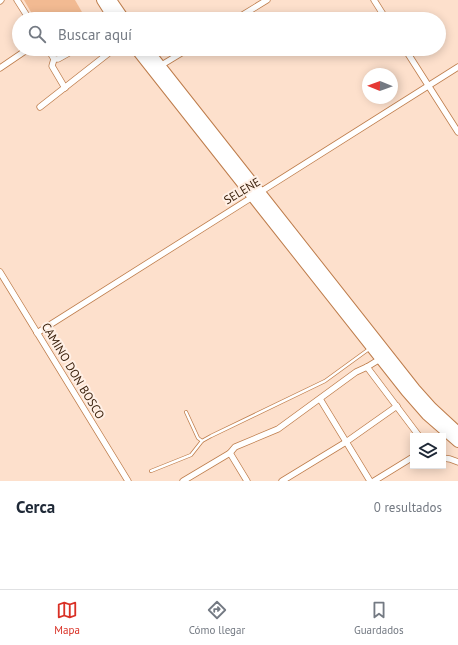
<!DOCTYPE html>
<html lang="es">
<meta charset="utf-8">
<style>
:root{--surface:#fff;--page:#f6f6f7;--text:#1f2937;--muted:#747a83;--line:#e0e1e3;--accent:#d93025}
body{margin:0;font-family:"PT Sans",sans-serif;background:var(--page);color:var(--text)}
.controls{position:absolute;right:12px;bottom:12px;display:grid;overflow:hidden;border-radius:0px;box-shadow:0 2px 10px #0003}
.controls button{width:36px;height:36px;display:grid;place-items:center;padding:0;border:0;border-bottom:1px solid var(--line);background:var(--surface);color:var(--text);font:20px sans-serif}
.compass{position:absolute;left:362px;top:68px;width:36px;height:36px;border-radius:50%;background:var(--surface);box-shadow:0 2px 10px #0003;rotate:271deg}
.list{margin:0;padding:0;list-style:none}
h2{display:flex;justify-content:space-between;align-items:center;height:52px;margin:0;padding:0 16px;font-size:17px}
h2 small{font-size:13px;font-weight:400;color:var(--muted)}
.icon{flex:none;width:22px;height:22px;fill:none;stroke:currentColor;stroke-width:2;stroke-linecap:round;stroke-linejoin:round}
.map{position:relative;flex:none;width:458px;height:481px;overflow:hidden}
.search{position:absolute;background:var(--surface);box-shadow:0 2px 10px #0003;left:12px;right:12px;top:12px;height:44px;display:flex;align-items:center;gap:10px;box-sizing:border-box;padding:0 14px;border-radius:22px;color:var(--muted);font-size:15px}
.sheet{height:108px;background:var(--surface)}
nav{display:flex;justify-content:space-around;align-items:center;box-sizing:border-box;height:56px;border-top:1px solid var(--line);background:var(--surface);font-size:11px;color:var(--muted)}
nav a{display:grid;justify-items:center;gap:2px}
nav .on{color:var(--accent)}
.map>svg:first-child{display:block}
.green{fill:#f2ba92}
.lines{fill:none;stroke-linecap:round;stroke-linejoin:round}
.lane-casing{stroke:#be7d4c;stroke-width:4}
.street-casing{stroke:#be7d4c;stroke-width:7}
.highway-casing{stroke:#be7d4c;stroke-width:12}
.lane{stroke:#fff;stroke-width:2.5}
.street{stroke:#fff;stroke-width:5.5}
.highway{stroke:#fff;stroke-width:10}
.labels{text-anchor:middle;stroke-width:4;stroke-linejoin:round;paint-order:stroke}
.street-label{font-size:12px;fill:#3c220d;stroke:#fff0e6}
</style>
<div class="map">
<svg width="458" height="481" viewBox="0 0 458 481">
<rect width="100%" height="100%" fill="#fde0cc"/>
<path class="green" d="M24,0H75L86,19H35Z"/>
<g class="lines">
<defs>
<g id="lane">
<path d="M186,412L198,438L202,441"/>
<path d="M151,471L191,455L202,441L211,436L325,381L369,349"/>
</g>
<g id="street">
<path d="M17,0L29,19"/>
<path d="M374,0L386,19"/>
<path d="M0,1L1,0"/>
<path d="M236,19L267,0"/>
<path d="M48,49L54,59L52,66L65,88"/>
<path d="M405,49L458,132"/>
<path d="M54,59H58L76,49"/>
<path d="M160,66L188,49"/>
<path d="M0,68L28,49"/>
<path d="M40,107L114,49"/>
<path d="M0,272L128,481"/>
<path d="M37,333L458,67"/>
<path d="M367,367L419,436"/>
<path d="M320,399L370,481"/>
<path d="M230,453L247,481"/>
<path d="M443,458L450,459L458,462"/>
<path d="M183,481L230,453L235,447L278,429L356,372L367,367L380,359"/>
<path d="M282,481L346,442L397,406"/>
<path d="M374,481L413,457"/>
</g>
<g id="highway">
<path d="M102,0L114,19"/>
<path d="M111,0L124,19"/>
<path d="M136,49L406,391L427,415L458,442"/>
<path d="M147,49L415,389L432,408L458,432"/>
</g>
</defs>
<use href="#lane" class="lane-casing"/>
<use href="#street" class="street-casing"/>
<use href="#highway" class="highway-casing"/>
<use href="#lane" class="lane"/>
<use href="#street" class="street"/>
<use href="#highway" class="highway"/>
</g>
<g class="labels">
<g class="street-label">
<text transform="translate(242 191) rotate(-31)" y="4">SELENE</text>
<text transform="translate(73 371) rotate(59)" y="4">CAMINO DON BOSCO</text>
</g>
</g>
</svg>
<div class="controls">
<button><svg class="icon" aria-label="layers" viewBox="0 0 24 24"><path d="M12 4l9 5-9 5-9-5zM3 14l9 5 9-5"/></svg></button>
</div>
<svg class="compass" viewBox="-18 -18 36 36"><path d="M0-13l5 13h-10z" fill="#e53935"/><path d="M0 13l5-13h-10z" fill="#747a83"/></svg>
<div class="search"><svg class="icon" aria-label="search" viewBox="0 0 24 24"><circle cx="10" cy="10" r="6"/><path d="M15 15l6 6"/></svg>Buscar aquí</div>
</div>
<section class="sheet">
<h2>Cerca<small>0 resultados</small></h2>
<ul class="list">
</ul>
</section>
<nav>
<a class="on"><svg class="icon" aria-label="map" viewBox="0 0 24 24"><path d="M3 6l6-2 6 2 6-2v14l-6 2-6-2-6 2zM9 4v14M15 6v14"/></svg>Mapa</a>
<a><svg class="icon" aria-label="directions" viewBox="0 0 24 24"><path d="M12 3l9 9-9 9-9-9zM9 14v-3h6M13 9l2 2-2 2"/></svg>Cómo llegar</a>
<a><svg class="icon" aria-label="saved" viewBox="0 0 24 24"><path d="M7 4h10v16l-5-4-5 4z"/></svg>Guardados</a>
</nav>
